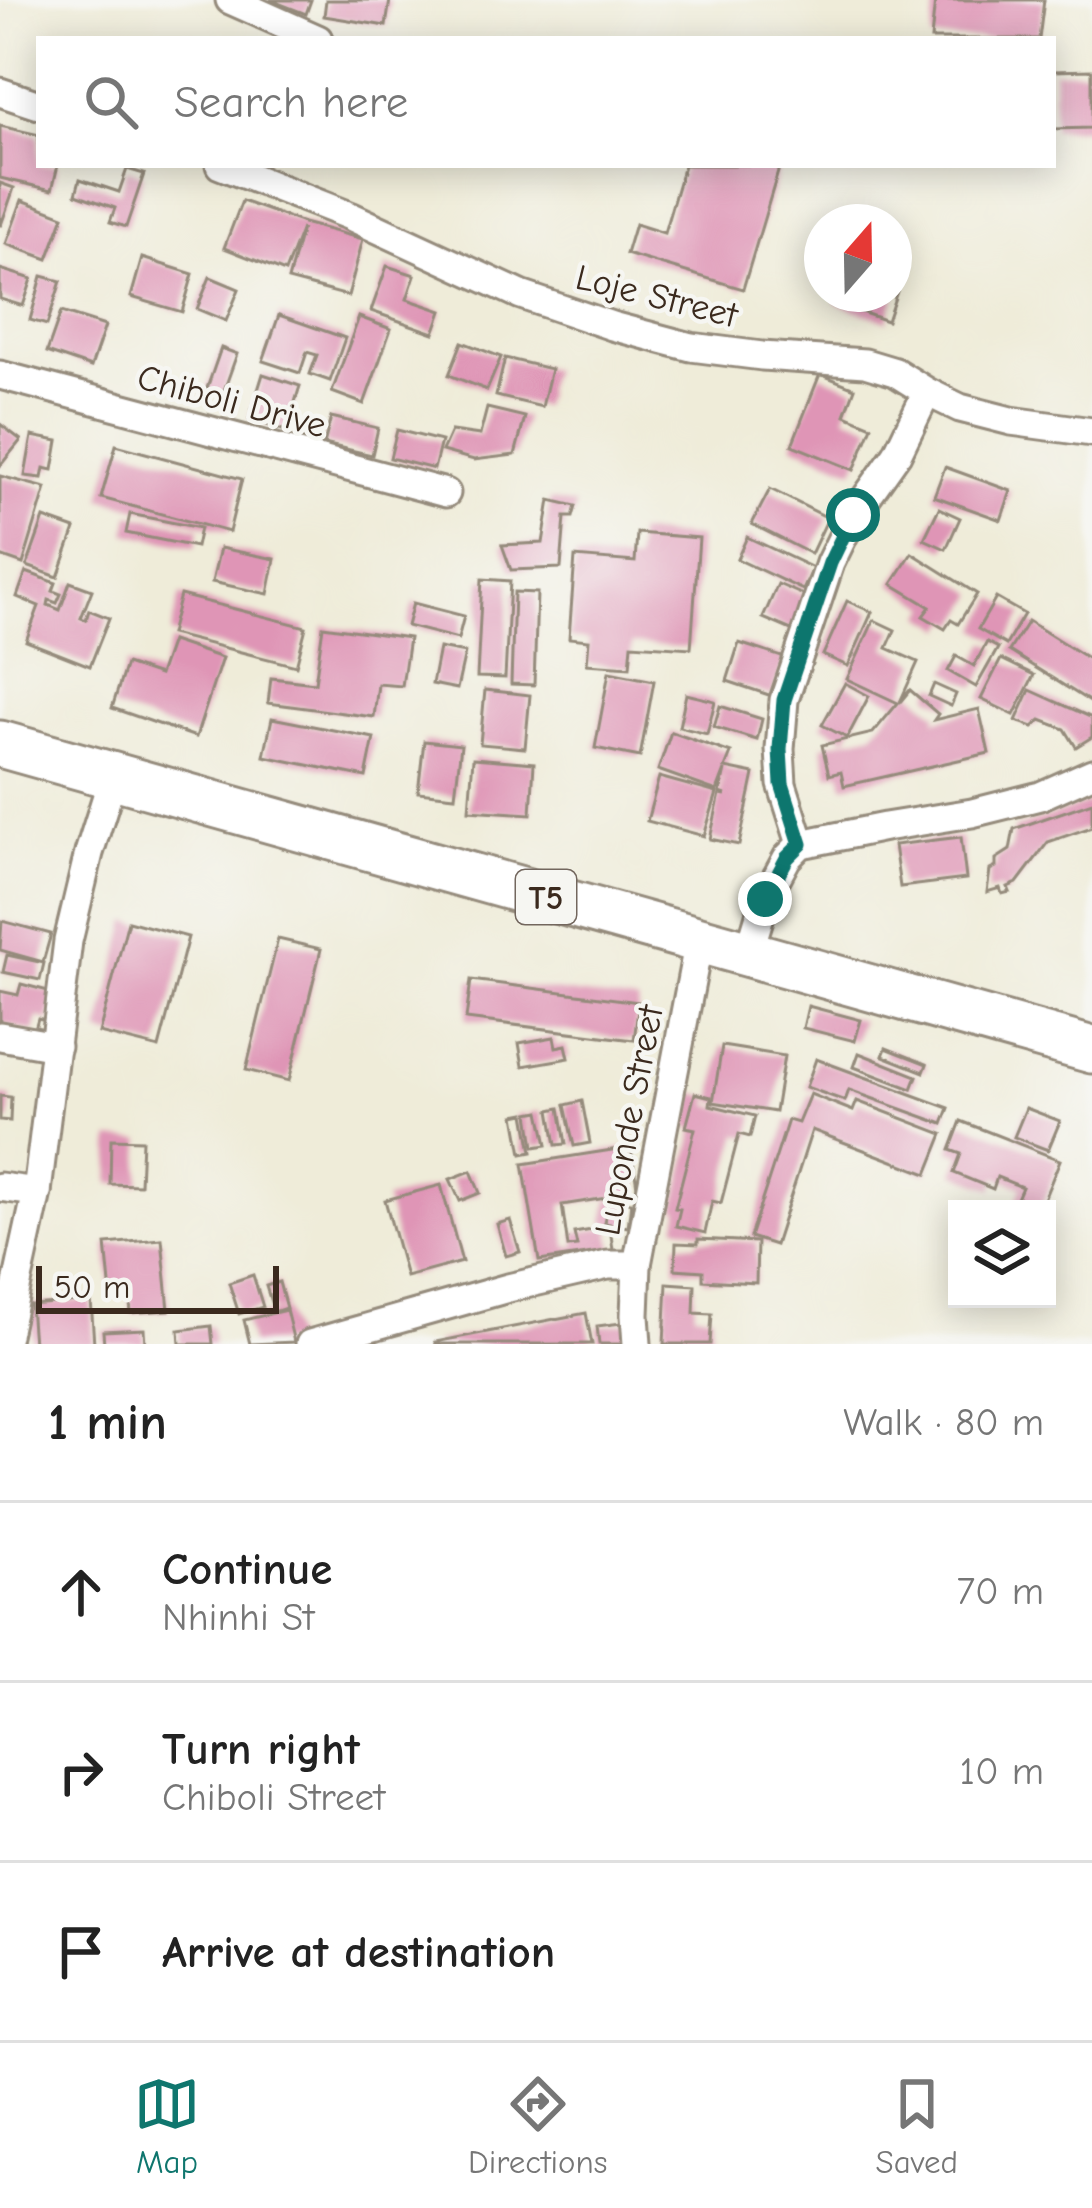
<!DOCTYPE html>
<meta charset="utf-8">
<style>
:root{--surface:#fff;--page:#f2f2f2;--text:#222;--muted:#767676;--line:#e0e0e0;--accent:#0f766e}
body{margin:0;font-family:"Comic Neue",sans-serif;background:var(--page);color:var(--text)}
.controls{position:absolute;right:36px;bottom:36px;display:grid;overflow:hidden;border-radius:0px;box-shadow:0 6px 30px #0003}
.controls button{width:108px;height:108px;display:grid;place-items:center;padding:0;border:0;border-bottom:3px solid var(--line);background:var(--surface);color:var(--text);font:60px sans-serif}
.compass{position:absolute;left:804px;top:204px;width:108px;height:108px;border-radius:50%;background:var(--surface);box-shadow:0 6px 30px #0003;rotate:20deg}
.scale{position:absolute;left:36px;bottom:30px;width:243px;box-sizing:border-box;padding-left:12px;border:6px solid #3b2a1e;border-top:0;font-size:33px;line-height:42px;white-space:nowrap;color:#3b2a1e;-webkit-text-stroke:9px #f6f6f2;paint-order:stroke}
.stop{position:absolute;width:36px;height:36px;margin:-27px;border:9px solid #0f766e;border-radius:50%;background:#fff}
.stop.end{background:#0f766e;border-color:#fff;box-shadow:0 3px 12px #0008}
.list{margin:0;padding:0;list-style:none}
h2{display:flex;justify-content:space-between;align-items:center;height:156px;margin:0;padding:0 48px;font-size:51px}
h2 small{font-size:39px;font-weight:400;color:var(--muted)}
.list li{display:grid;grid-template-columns:78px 1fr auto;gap:36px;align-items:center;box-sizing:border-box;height:180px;padding:0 48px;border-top:3px solid var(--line)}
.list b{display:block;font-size:45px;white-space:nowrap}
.list p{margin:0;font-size:39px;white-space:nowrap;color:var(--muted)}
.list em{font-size:39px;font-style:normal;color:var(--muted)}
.icon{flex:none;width:66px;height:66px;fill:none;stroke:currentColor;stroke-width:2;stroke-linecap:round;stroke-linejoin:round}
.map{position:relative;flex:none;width:1092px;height:1344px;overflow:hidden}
.search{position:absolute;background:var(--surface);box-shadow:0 6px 30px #0003;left:36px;right:36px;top:36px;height:132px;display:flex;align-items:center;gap:30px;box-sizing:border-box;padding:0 42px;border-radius:0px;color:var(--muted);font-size:45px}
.sheet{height:696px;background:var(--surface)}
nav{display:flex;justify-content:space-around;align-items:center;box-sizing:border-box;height:168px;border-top:3px solid var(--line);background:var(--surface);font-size:33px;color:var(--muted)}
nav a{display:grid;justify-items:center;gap:6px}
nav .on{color:var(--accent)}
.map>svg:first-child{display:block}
.building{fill:#df95b6}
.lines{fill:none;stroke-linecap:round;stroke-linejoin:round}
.minor-casing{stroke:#958b7c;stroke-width:33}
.trunk-casing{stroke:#958b7c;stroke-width:51}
.minor{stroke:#fff;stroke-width:27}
.trunk{stroke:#fff;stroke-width:45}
.route{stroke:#0f766e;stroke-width:15}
.labels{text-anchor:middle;stroke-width:9;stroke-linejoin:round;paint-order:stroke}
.shield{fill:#f6f6f2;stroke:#73675e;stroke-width:3}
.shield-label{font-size:33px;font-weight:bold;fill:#3b2a1e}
.street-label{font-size:36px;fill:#3b2a1e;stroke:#f6f6f2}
</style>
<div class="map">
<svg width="1092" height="1344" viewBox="0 0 1092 1344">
<rect width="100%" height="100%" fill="#f6f6f2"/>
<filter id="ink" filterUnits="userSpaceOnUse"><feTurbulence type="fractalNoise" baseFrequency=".00833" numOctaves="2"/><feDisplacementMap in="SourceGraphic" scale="24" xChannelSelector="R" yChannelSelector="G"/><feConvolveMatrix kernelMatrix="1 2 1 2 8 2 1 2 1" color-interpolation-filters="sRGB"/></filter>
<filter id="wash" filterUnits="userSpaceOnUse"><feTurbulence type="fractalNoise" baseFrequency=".004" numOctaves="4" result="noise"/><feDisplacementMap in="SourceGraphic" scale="48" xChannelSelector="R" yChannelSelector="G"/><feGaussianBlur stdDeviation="2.7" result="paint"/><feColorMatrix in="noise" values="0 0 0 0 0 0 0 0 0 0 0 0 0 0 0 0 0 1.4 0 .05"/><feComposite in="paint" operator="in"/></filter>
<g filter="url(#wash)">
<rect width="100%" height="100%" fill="#efecd9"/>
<g id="blocks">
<g class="building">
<path d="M270,0H311L306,14Z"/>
<path d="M326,0H390L386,26L324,16Z"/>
<path d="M935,0H1044L1039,39H931Z"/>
<path d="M1092,70V128L1053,129V71Z"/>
<path d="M0,126L39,135V165H58L52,190L0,178Z"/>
<path d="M684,165H780L743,289L626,254L635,224L664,233Z"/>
<path d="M127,169L144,174L126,227L110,222L115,208L76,194L80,179L119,192Z"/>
<path d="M0,183L14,188L1,225H0Z"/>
<path d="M22,200L64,216L48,259L6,244Z"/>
<path d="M242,201L303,223L363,239L348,296L288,280L302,228L285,272L224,248Z"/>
<path d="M142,258L193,274L182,312L131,297Z"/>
<path d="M894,264L905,268L887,321L835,303L838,294H894Z"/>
<path d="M387,266L415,275L407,299L442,311L434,333L371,311Z"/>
<path d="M0,269L32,279L23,306L0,299Z"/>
<path d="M42,276L61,281L47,325L30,320Z"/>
<path d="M210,277L239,289L226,321L197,309Z"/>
<path d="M61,312L105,326L91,367L47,352Z"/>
<path d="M279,315L345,338L330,381L310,374L317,355L307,352L300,373L263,361Z"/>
<path d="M359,317L391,329L364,404L332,392Z"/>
<path d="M462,342L501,357L487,390L449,375Z"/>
<path d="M221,348L237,354L222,396L206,391Z"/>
<path d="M505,358L551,369L542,407L496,396Z"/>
<path d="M263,374L300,386L286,431L249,419Z"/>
<path d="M820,374L855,388L845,415L872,426L854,470L792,445Z"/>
<path d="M487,408L525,417L515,455L474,460L442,451L451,431L480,435Z"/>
<path d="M331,417L378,428L372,455L324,444Z"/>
<path d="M0,424L21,440L0,466Z"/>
<path d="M397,430L441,441L434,469L390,458Z"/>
<path d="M32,436L58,441L53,470L44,468L42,478L25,476Z"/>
<path d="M116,445L242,479L229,532L101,498Z"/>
<path d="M945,467L1011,491L1001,520L934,496Z"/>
<path d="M0,476L46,488L23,564L0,556Z"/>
<path d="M770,489L828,518L811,554L752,524Z"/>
<path d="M550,500L576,506L573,517H565L561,568L511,570L502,545L543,543Z"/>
<path d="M939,508L960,518L946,549L924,539Z"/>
<path d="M130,514L200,528L196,547L126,533Z"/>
<path d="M44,518L75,529L58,577L27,566Z"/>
<path d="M637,533L699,538L691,648L632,644L630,667L587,664L589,640L569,638L575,557L635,562Z"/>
<path d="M747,537L813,568L803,590L737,559Z"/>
<path d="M220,548L275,559L268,594L212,582Z"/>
<path d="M912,553L977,594L958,624L951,620L945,629L923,616L930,607L892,584Z"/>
<path d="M26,572L56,583L53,591L61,594L57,603L49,600L48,605L60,610L70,582L92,590L81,618L86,620L89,610L109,618L90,666L26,641L39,606L17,597Z"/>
<path d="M482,579L510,581L505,678L477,677Z"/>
<path d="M778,584L810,598L796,632L763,618Z"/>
<path d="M514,592L537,593L534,685L511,684Z"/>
<path d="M180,595L306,627L296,666L170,634Z"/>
<path d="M996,598L1024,614L1006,645L978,629Z"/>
<path d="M847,601L872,612L848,666L823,655Z"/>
<path d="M413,603L464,616L458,639L407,626Z"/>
<path d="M874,620L895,630L887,648L918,662L900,702L910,690L938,714L934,720L979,709L989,753L844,786L841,772L829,775L822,745L873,733L898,703L847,679Z"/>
<path d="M1028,621L1092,661V703L1009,651Z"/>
<path d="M323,626L409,638L402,686L378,684L374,717L268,703L271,678L315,683Z"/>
<path d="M171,641L222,658L196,737L112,708L126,664L159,675Z"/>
<path d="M987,642L998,648L976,687L948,671L956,656L974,666Z"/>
<path d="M739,643L785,658L772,696L727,681Z"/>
<path d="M439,648L465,653L457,689L432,684Z"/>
<path d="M1001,659L1034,675L1014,715L981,699Z"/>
<path d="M609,672L654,681L640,757L595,748Z"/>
<path d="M845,683L869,696L847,738L822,725Z"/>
<path d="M934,684L956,694L951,706L929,696Z"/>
<path d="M485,690L530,695L525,748L480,744Z"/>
<path d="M1030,690L1092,718V737L1076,747L1065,729L1041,720L1033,727L1016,721Z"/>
<path d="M686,694L715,701L707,734L679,727Z"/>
<path d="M720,706L762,719L757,740L714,727Z"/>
<path d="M272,718L374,738L366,777L264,756Z"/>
<path d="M671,732L731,753L725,768L754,774L739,845L710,839L720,794L726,795L720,793L725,770L717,791L658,770Z"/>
<path d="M424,741L461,745L455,796L418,792Z"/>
<path d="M473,758L534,763L531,814L469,810Z"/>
<path d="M659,777L717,793L704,836L647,821Z"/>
<path d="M1092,802V827L1048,842L1017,883L1008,887L1010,892L1002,894L1000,888L987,892L990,870L996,867V859L1010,850L1014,829Z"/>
<path d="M961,837L966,879L900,887L894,845Z"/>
<path d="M2,921L51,934L43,962L0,950Z"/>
<path d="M128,921L188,937L159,1048L99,1033Z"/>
<path d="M278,939L321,949L289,1081L246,1070Z"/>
<path d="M7,955L44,963L40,980L3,972Z"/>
<path d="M471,980L639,1002L634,1040L466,1019Z"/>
<path d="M21,984L56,993L49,1021L38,1018L34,1032L0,1023V991L18,995Z"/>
<path d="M808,1006L861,1020L855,1041L803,1028Z"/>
<path d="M554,1037L556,1047L566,1045L569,1058L523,1066L519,1043Z"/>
<path d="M722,1046L784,1056L775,1112L713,1102Z"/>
<path d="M886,1048L927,1064L924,1072L883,1056Z"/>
<path d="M859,1053L917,1076L912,1089L854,1067Z"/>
<path d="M816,1059L949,1108L943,1124L849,1090L845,1101L806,1087Z"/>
<path d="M695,1093L711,1097L710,1105L755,1116L750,1137L739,1134L721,1203L712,1201L705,1233L676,1226L680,1209L675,1208L695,1129L686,1127Z"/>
<path d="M810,1094L853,1111L857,1101L943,1134L927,1174L812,1130L775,1245L750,1237L788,1120L798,1123Z"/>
<path d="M0,1096L11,1097L10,1121L0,1120Z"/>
<path d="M582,1101L590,1143L574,1146L565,1105Z"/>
<path d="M560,1108L566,1144L556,1145L550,1110Z"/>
<path d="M1026,1108L1060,1121L1048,1150L1014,1137Z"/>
<path d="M540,1111L547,1145L534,1147L529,1113Z"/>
<path d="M525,1113L532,1152L522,1154L515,1115Z"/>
<path d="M961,1121L1060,1160L1040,1209L1016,1201L1022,1187L997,1177L993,1189L954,1173L961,1154L950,1150Z"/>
<path d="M111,1139L142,1140L140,1185L110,1184Z"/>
<path d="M631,1147L638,1193L562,1205L568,1247L577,1246L574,1233L610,1227L613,1250L539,1261L523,1164Z"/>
<path d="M471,1171L480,1193L460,1201L450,1179Z"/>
<path d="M441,1185L462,1262L406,1277L385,1200Z"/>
<path d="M608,1199L631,1202L628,1227L604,1223Z"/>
<path d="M510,1220L520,1252L506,1256L497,1224Z"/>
<path d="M162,1239L169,1310L131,1313L129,1293L111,1295L106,1244Z"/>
<path d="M698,1239L757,1242L756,1283L703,1280V1271L675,1269L676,1243L698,1244Z"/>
<path d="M253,1275L263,1307L239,1314L229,1283Z"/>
<path d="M279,1282L286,1308L274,1312L266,1286Z"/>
<path d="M667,1283L695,1285L694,1313L712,1314L710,1344H664Z"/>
<path d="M91,1300L94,1344H33L30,1305Z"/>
<path d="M286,1310L294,1342L250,1344L244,1320Z"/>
<path d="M586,1313L592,1344H436L435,1342Z"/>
<path d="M630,1322L633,1344H599L597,1326Z"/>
<path d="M211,1326L213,1344H180L179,1330Z"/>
<path d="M144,1329L145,1344H104L103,1331Z"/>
</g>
</g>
</g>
<g filter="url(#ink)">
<use href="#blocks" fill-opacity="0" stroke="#958b7c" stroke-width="3"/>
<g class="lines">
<defs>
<g id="minor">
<path d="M230,0L318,39"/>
<path d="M0,92L39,105"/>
<path d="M220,165L350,216L521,295L612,326L691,347L762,356L865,363L895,372L927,392L960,408L1011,421L1092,432"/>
<path d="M0,375L446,493"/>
<path d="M801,844L782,784L780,749L784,700L830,563L853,516L897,454L927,392"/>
<path d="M749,952L765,899L787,858L801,844L885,827L972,813L1040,796L1092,773"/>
<path d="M0,1036L56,1046"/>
<path d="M0,1187L37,1192"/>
<path d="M637,1265L635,1315L637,1344"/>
<path d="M4,1344L37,1192L68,941L89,853L113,777"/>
<path d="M310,1344L508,1288L608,1265H637L699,940"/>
</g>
<path id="trunk" d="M0,744L1092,1050"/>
</defs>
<use href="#minor" class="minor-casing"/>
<use href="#trunk" class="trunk-casing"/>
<use href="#minor" class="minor"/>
<use href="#trunk" class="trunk"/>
</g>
</g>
<g class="lines" filter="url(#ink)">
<path class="route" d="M765,899L787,858L801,844L782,784L780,749L784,700L830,563L853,515"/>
</g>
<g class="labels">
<rect class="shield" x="516" y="870" width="60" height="54" rx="9"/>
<g class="shield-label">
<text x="546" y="909">T5</text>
</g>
<g class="street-label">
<text transform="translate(657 295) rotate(14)" y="13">Loje Street</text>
<text transform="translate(232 400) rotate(15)" y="13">Chiboli Drive</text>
<text transform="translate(628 1120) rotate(-79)" y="13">Luponde Street</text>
</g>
</g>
</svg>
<div class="controls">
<button><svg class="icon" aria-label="layers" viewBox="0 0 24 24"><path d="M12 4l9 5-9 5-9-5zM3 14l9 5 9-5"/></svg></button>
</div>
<svg class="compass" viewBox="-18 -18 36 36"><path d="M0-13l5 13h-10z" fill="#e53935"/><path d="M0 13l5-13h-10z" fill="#767676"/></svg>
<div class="scale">50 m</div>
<div class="stop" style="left:853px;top:515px"></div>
<div class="stop end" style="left:765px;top:899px"></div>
<div class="search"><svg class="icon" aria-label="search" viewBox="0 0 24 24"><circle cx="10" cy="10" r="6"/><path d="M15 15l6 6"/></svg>Search here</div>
</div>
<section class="sheet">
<h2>1 min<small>Walk · 80 m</small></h2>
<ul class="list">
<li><svg class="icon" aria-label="ahead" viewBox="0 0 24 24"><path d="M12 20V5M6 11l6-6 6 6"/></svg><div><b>Continue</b><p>Nhinhi St</p></div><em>70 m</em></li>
<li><svg class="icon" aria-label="right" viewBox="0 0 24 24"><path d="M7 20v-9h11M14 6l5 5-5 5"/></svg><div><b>Turn right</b><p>Chiboli Street</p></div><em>10 m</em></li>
<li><svg class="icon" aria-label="arrive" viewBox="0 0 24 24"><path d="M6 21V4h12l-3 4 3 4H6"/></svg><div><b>Arrive at destination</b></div></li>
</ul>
</section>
<nav>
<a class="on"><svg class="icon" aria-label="map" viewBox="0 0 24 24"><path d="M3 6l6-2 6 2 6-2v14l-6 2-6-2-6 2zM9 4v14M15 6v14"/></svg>Map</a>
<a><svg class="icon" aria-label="directions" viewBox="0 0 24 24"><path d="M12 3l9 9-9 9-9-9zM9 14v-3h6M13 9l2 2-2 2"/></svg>Directions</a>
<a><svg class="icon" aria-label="saved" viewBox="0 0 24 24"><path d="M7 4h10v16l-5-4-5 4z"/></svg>Saved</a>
</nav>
